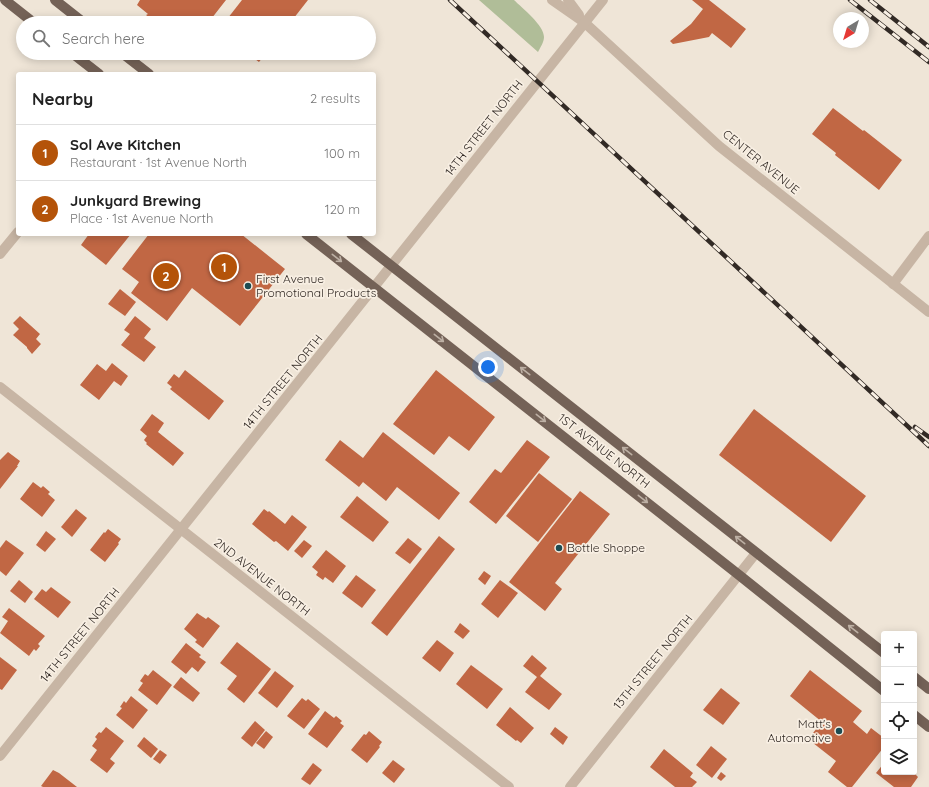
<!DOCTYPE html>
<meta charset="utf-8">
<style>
:root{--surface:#fff;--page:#f6f6f6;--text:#222;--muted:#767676;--line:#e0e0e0;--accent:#b45309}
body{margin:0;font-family:Quicksand,sans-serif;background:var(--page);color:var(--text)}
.controls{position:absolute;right:12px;bottom:12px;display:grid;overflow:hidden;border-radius:4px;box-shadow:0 2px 10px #0003}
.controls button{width:36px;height:36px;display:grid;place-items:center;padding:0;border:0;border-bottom:1px solid var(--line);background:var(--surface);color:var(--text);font:20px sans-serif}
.compass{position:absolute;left:833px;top:12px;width:36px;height:36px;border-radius:50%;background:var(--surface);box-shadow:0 2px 10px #0003;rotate:218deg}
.you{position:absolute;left:488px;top:367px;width:14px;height:14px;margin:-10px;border:3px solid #fff;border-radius:50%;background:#1a73e8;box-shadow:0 0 0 6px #1a73e833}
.badge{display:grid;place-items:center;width:26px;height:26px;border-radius:50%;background:var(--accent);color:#fff;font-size:13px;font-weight:700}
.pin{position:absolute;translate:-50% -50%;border:2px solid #fff;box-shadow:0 1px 4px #0006}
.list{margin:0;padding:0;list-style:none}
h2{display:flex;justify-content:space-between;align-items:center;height:52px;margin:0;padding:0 16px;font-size:17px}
h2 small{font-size:13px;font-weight:400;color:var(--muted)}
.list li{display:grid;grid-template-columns:26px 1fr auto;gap:12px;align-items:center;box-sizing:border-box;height:56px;padding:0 16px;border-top:1px solid var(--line)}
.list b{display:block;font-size:15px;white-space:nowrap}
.list p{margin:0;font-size:13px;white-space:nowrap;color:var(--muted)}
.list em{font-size:13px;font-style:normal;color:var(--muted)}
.icon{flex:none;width:22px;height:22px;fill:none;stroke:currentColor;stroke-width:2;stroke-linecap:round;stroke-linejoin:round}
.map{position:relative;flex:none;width:929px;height:787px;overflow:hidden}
.search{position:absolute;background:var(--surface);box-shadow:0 2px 10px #0003;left:16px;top:16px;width:360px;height:44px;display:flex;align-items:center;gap:10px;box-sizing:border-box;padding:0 14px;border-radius:22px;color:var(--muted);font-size:15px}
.panel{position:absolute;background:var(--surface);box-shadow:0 2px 10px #0003;left:16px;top:72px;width:360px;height:164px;border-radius:4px}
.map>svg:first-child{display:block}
.green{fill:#b0bd98}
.building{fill:#c16744}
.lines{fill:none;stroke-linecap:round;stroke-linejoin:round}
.minor{stroke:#c7b5a4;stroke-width:10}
.major{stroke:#746257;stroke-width:10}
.rail-casing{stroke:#322a25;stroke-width:4.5}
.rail{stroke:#f8efe3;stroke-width:3;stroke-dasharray:9;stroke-linecap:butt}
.oneway{stroke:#bdb0a4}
.poi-dot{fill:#1d4c52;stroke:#f8efe3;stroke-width:1.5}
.labels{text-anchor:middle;stroke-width:3.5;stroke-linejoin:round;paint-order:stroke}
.street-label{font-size:12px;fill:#322a25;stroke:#f8efe3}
.poi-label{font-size:12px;fill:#322a25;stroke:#f8efe3;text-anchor:start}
</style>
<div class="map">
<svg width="929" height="787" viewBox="0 0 929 787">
<rect width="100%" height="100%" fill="#efe5d7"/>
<path class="green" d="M479,0H514C522,8 544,25 544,37C544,42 540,48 538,52Z"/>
<g class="building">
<path d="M140,0H226L208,23H156L146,15L148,14L137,5Z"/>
<path d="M242,0H308L290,23H224Z"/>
<path d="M692,0H709L746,29L731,48L712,33L709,37L673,44L670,41L691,24L703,9Z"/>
<path d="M247,53H266L259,62Z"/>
<path d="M833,108L863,131L864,130L902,160L879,190L835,155L836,153L812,134Z"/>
<path d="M89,234H131L106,265L81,245Z"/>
<path d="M149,234H231L233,235L234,234H241L285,269L240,326L192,288L167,321L131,293L139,282L122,269Z"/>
<path d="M120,289L136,302L125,316L108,304Z"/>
<path d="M20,316L40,334L36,339L41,344L32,354L27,348V347L13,335L19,329L13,323Z"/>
<path d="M135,316L151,329L144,338L156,347L144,362L121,345L130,334L124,330Z"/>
<path d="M112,363L128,376L121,386L114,381L99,400L80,385L97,364L106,371Z"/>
<path d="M185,370L224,401L209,420L170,389L172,387L167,383L174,374L179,378Z"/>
<path d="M436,370L495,417L469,451L449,436L434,455L393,424Z"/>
<path d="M754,409L866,496L831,542L719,455Z"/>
<path d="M152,414L164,423L158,432L184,453L173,466L146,444L147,443L144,440L147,436L140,430Z"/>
<path d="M383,432L460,493L439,520L397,487L386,501L363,482L359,487L325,460L340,440L363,458Z"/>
<path d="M527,440L550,457L496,524L469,502L495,469L501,473Z"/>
<path d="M8,452L20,461L17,466H18L0,489V460Z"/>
<path d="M539,473L572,499L538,542L506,516Z"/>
<path d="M33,482L41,488L43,486L50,492L48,494L55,500L42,517L20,499Z"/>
<path d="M580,491L610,514L555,583L562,589L545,611L509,582Z"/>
<path d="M357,496L389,522L373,542L340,517Z"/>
<path d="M76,509L87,518L72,537L61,527Z"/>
<path d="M264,509L268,512L269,511L285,524L292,515L307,527L288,551L276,541L274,542L252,524Z"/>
<path d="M108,529L121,539L118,543L119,544L105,562L90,550L104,532L105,533Z"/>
<path d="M46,531L56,539L45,552L36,545Z"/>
<path d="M439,536L455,549L387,636L371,623Z"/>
<path d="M408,538L422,549L410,564L395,553Z"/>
<path d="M6,540L24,553L6,576L0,571V548Z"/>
<path d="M304,540L312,546L302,558L294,551Z"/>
<path d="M326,550L346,566L333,583L325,577L323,580L316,575L318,572L312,567Z"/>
<path d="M484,571L491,576L485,585L478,579Z"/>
<path d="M356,575L376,590L362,608L342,593Z"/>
<path d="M19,580L33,592L25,603L10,591Z"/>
<path d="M500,580L518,593L498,618L481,604Z"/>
<path d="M51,587L71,602L58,618L34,599L42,589L46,592Z"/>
<path d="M9,608L45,636L38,644L40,646L36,651L34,649L29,656L0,633L8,621L2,617Z"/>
<path d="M197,613L206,619L208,617L220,626L203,648L195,642L197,640L184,629Z"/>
<path d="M460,623L470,631L463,639L454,632Z"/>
<path d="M437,640L454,653L440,672L422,658Z"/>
<path d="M237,642L271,669L244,703L227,689L237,676L220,663Z"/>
<path d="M186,643L201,655L199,657L206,662L198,672L192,667L186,674L171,662Z"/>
<path d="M532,655L547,668L540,676L562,694L549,710L525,692L537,677L523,666Z"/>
<path d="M0,657L17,670L2,690L0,689Z"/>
<path d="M471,665L503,689L487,709L456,684Z"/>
<path d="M153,670L172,685L157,705L138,690L143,683L140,681L145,674L148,676Z"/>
<path d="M810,670L862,711L853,722L867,734L871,728L884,738V747L852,787H847L828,772L836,761L808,739L822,722L790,696Z"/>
<path d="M275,671L294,686L277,708L258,693Z"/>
<path d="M181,677L200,693L193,702L173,687Z"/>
<path d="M721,688L740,703L723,725L703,710Z"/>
<path d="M131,696L148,710L133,729L116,715L122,708L120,707L124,701L126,703Z"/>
<path d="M302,698L306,701L308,699L320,709L304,729L287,716Z"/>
<path d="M510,707L534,728L521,743L517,740L516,741L496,725Z"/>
<path d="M325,711L334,718L336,716L342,721L340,723L344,726L327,748L308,734Z"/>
<path d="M255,721L265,730L252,747L241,738Z"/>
<path d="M106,727L124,741L110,759L115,763L107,773L90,760L97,750L92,746L97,739L95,737L99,732L101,733Z"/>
<path d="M555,727L568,737L563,745L550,734Z"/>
<path d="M266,731L273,737L264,749L256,743Z"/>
<path d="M369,731L382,742L379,746L380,747L367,763L351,750L364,734L366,735Z"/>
<path d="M144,737L158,749L151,758L137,746Z"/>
<path d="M711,746L727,759L712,778L696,765Z"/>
<path d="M664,749L693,773L690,777L697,782L692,787H675L650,767Z"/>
<path d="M160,750L167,755L160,764L153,759Z"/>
<path d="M393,760L405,769L394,783L382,773Z"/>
<path d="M313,763L322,770L310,785L301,779Z"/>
<path d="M884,763V772H915L914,773L918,777L911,787H894L876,773Z"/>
<path d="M53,770L59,773L77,787H43L41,786Z"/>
<path d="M721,772L726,776L721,781L717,778Z"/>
</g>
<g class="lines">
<g class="minor">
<path d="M552,0L585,23L719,146L929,312"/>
<path d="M568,0L579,15"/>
<path d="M0,254L18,232"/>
<path d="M893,284L929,236"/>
<path d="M0,387L509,787"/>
<path d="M0,756L603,0"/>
<path d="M570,787L756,553"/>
</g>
<g class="major">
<path d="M5,0L34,23"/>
<path d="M55,0L84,23"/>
<path d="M72,53L99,74"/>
<path d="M122,53L149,74"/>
<path d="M306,234L739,575L884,691"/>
<path d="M351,234L884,653"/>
<path d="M914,677L929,689"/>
<path d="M914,715L929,727"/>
</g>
<defs>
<g id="rail">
<path d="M450,0L929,446"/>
<path d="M850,0L929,62"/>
<path d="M870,0L929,47"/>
<path d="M915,427L929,437"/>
</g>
</defs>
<use href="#rail" class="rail-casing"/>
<use href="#rail" class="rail"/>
</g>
<defs><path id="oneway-shaft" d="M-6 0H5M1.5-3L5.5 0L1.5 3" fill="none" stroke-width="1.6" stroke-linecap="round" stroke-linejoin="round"/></defs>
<g class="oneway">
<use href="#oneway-shaft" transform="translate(337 258) rotate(38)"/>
<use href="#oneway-shaft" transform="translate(439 338) rotate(38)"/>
<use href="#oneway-shaft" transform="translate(525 371) rotate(-142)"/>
<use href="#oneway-shaft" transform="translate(541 418) rotate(38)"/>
<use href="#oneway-shaft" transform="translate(627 451) rotate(-142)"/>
<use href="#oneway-shaft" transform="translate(643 499) rotate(38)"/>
<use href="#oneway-shaft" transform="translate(740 540) rotate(-142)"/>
<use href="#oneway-shaft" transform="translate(853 629) rotate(-142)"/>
</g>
<g class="poi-dot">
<circle cx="248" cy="286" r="4"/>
<circle cx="559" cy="548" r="4"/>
<circle cx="839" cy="731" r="4"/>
</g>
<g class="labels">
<g class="street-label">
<text transform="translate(484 128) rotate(-52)" y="4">14TH STREET NORTH</text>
<text transform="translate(761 162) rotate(39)" y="4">CENTER AVENUE</text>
<text transform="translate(283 382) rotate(-51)" y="4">14TH STREET NORTH</text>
<text transform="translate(604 451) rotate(38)" y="4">1ST AVENUE NORTH</text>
<text transform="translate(262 577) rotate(38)" y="4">2ND AVENUE NORTH</text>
<text transform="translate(80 635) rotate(-51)" y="4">14TH STREET NORTH</text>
<text transform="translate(653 662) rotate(-51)" y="4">13TH STREET NORTH</text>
</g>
<g class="poi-label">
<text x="256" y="283">First Avenue<tspan x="256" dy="14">Promotional Products</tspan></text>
<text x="567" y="552">Bottle Shoppe</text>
<text x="831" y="728" text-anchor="end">Matt's<tspan x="831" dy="14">Automotive</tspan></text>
</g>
</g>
</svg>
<div class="controls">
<button>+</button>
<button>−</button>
<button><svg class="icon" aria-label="locate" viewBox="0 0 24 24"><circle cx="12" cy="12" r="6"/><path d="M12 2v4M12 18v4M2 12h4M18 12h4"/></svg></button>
<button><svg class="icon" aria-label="layers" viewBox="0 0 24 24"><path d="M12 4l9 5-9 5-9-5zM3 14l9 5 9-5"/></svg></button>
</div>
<svg class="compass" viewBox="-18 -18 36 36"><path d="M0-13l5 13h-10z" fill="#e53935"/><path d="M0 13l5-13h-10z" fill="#767676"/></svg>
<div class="you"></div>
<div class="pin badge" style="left:224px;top:267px">1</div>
<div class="pin badge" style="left:166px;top:276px">2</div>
<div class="search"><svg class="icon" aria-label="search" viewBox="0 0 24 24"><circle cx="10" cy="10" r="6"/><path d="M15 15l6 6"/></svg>Search here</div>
<section class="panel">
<h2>Nearby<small>2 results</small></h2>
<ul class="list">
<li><span class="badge">1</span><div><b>Sol Ave Kitchen</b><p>Restaurant · 1st Avenue North</p></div><em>100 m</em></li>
<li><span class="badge">2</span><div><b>Junkyard Brewing</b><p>Place · 1st Avenue North</p></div><em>120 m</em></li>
</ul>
</section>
</div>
